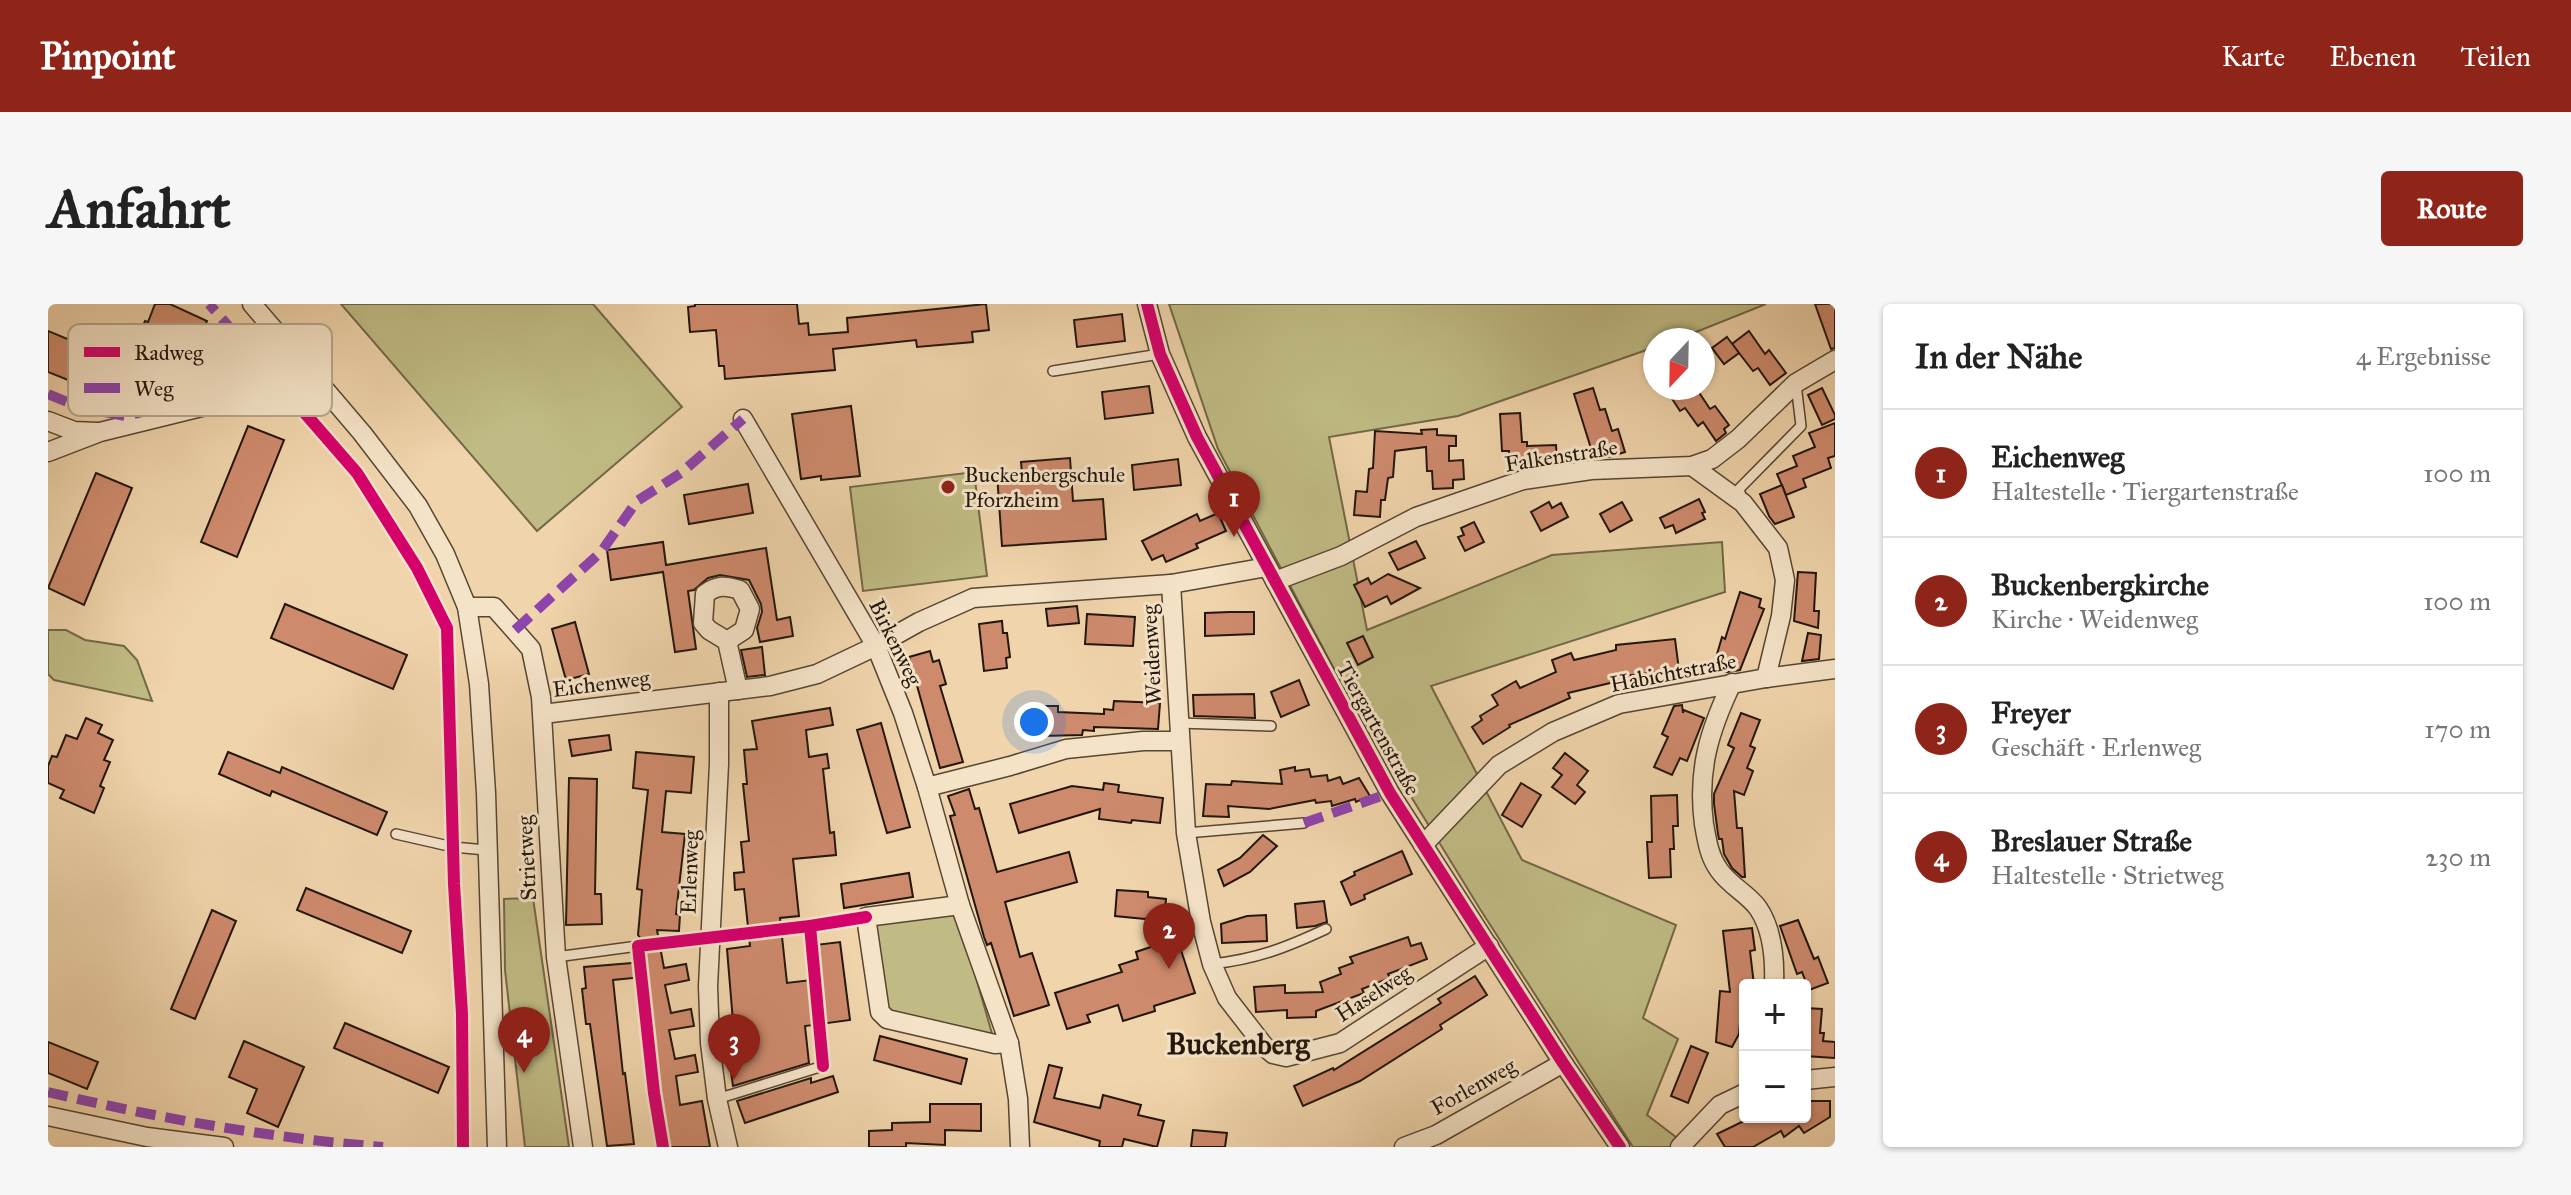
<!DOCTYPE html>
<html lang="de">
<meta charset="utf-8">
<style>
:root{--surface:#fff;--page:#f6f6f6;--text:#222;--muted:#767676;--line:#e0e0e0;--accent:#8f2418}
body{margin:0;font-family:"IM FELL Great Primer",serif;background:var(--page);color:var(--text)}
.controls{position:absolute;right:24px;bottom:24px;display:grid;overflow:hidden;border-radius:8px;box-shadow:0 2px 6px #0004}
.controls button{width:72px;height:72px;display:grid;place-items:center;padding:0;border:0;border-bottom:2px solid var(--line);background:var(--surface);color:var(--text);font:40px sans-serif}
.compass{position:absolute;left:1595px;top:24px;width:72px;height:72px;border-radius:50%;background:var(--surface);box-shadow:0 2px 6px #0004;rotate:202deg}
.you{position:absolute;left:986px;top:418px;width:28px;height:28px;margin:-20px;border:6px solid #fff;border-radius:50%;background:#1a73e8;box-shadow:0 0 0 12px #1a73e833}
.badge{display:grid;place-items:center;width:52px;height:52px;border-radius:50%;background:var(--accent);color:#fff;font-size:26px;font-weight:700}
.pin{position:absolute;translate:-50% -66px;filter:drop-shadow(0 2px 4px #0008)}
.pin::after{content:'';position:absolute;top:42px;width:28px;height:24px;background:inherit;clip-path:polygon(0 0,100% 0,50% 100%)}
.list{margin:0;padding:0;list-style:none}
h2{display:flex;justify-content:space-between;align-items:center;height:104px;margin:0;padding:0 32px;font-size:34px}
h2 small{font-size:26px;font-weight:400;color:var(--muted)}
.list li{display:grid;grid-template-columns:52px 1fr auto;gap:24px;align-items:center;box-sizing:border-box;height:128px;padding:0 32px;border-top:2px solid var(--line)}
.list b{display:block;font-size:30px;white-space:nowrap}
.list p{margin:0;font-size:26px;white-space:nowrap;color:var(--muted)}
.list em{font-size:26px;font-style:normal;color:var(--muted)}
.map{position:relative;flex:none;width:1787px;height:843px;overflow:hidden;border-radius:8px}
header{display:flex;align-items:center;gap:48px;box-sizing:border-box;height:112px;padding:0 40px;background:var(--accent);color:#fff}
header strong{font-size:38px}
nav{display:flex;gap:44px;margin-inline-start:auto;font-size:28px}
.intro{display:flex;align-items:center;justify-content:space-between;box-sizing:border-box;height:192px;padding:0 48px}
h1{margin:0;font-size:56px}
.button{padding:20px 36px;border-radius:8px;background:var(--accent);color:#fff;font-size:28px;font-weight:700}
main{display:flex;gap:48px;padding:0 48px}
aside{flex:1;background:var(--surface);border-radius:8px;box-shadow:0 2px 6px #0004}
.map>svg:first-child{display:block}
.green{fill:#c0bb84;stroke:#716848;stroke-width:2}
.building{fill:#ce8a6d;stroke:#22160b;stroke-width:2}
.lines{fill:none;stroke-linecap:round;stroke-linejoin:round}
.service-casing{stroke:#564633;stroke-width:12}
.minor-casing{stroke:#564633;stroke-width:21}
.service{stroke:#f5e3c8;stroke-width:9}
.minor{stroke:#f5e3c8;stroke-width:18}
.quiet{stroke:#8e44ad;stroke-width:10;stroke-dasharray:20 10;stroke-linecap:butt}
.cycleway-casing{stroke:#f5e3c8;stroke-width:17}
.cycleway{stroke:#d6006c;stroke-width:12}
.poi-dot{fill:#8f2418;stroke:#f5e3c8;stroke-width:3}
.labels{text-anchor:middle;stroke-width:6;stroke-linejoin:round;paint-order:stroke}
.street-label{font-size:22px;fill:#22160b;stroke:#f5e3c8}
.poi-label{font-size:22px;fill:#22160b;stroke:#f5e3c8;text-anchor:start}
.district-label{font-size:30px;font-weight:bold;fill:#22160b;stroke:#f5e3c8}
.key{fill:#f5e3c8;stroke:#b6a68f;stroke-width:2}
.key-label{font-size:22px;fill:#22160b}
</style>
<header>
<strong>Pinpoint</strong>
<nav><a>Karte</a><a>Ebenen</a><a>Teilen</a></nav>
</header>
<div class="intro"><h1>Anfahrt</h1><a class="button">Route</a></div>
<main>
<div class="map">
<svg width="1787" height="843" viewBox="0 0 1787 843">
<rect width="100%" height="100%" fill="#f0d4ab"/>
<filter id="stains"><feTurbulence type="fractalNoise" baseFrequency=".0025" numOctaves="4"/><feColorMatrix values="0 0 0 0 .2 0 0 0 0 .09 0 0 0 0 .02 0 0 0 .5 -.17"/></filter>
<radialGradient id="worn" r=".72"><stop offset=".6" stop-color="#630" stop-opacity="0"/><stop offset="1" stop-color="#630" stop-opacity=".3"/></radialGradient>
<g class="green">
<path d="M293,0H545L634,103L489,227Z"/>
<path d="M1121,0H1718L1628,36H1607V43L1410,112L1281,133L1319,326L1504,251L1674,238L1677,288L1383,382L1474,556L1628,621L1595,714L1630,735L1599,811L1641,843H1585L1432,605L1294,380L1170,145Z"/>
<path d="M926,168L939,272L815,287L802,183Z"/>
<path d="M0,326H18L37,336L76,342L89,356L104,397L6,376L0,370Z"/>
<path d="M485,594L521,843H477L457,666L456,595Z"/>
<path d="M909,607L945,733L840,714L819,614Z"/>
</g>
<g class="building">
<path d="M107,0H122L159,17L149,40L155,42L145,67L86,44L97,17L100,18Z"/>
<path d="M647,0H749L751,20L760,19L761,31L800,28L799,14L938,0L941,26L924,28L925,38L869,43L868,36L785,45L787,66L677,75L676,62H671L668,26L642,28L640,3L647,2Z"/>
<path d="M1767,0H1787V44L1783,45Z"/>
<path d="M1074,10L1077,37L1029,43L1026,16Z"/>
<path d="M0,27L34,41L20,76L0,68Z"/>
<path d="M1701,27L1717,50L1721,46L1738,69L1722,81L1710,64L1705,67L1684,40Z"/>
<path d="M1679,33L1691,49L1676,60L1664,44Z"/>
<path d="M1101,82L1105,109L1057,115L1054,88Z"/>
<path d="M1545,84L1552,106L1557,105L1564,127L1570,125L1577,148L1560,153L1557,150L1546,154L1526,90Z"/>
<path d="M1617,84H1648L1662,105L1667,102L1681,121L1676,125L1678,129L1668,137L1655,118L1650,122L1637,104L1632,107Z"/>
<path d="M1774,84L1787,111V115L1774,121L1760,91Z"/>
<path d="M803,102L812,172L773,176V172L753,175L744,110Z"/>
<path d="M1472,109L1474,138H1479V142L1508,141L1509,158L1462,164L1461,147H1454L1452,110Z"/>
<path d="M1787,119V152L1780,154L1783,164L1755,175L1758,183L1738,191L1729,170L1749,162L1745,152L1767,143L1761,129Z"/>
<path d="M200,122L236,136L189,253L153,238Z"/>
<path d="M1389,125V131L1408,132V142H1401V157L1415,156L1416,175L1405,176V184L1385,185L1384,167H1379L1378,143L1347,147L1345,173L1340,174L1337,196H1333L1332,213L1306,211L1308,187L1319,188L1321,165L1325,164L1327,127L1374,130L1373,126Z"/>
<path d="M1022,154L1025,197L1055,195L1058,235L954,242L949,170L974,169L973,158Z"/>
<path d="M1130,155L1133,181L1086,186L1084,161Z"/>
<path d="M48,169L84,184L36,301L0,284Z"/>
<path d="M700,180L705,209L641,220L636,191Z"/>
<path d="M1734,181L1746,213L1727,220L1721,212L1712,190Z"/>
<path d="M1651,195L1657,208L1654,209L1657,215L1628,229L1625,221L1617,224L1612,214Z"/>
<path d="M1501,198L1504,204L1513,199L1520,213L1493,227L1483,208Z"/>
<path d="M1574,198L1584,216L1562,228L1552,210Z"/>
<path d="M1170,209L1178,227L1148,240L1150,244L1118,258L1115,251L1104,256L1094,237L1149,210L1152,217Z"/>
<path d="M1426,218L1436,238L1417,247L1410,233L1416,231L1413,224Z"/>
<path d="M1368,237L1377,254L1350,266L1341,249Z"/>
<path d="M615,238L618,261L718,244L729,316L742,313L745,332L712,338L709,324L714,308L713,300L701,276L672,271L660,274L646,286L640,287L648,345L627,348L615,268L563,276L559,246Z"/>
<path d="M1750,268L1768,269L1766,307H1771L1770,324L1746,317Z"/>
<path d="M1340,270L1372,284L1343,300L1339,292L1317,303L1306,281L1320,274L1323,280Z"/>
<path d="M1692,288L1713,295L1711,303L1716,305L1692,366L1679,368L1667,365L1670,358L1667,357L1674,333L1677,335Z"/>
<path d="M237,300L359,351L345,385L223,334Z"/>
<path d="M1029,302L1031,319L1000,322L998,305Z"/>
<path d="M1182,308H1206V330L1157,332V309Z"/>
<path d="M1039,310L1087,313L1085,342L1037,340Z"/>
<path d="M954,317L955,329H959L962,353L958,354L959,364L936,367L931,320Z"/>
<path d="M527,318L541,370L518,376L504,325Z"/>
<path d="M1760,329L1773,331L1771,355L1754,357Z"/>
<path d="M1315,332L1325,353L1310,361L1299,339Z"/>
<path d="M1627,335L1631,366L1574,372L1575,376L1520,389L1522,394L1461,421L1462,423L1435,440L1424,423L1434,416L1432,412L1450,401L1444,391L1468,377L1472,384L1508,368L1504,356L1523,349L1526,356L1568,346V341Z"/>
<path d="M714,343L717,371L699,373L693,346Z"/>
<path d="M882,347L885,358L891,356L898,380L892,382L915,458L892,464L861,353Z"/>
<path d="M1251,376L1261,401L1233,413L1223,388Z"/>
<path d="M1206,390L1207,414L1146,412L1145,391Z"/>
<path d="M1066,397L1112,399L1110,425L1046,423V427L1035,426L1034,431L994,432L995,402H1010V408L1056,410V405L1065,406Z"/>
<path d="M1634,401L1635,409L1636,406L1656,414L1639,457L1632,454L1624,471L1606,463L1620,433L1614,430L1626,402Z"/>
<path d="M782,404L785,421L758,426L761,453L779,450L781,464L775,465L782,529L786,528L788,551L745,555L751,612L732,614L739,679L772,675L767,641L792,638L802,716L757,722L761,759L685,782L681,754H688L679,645L702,642L696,585L687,586L686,569L696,568L693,538L701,537L695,480H699L696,446L709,445L704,417Z"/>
<path d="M1693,409L1712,416L1702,442L1707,444L1699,464L1705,467L1696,491L1686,487L1689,524H1694L1697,573H1694L1684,564L1676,550L1674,535H1671L1670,530L1666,500V490L1686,444L1680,441Z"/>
<path d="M38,414L54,421L50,429L65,436L56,456L62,458L52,482L56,484L46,509L12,494L16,486L0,479V462L4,452L9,453L18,431L29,435Z"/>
<path d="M833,419L862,523L839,529L809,426Z"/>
<path d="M561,431L563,446L524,452L521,436Z"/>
<path d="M180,448L232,469L234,463L339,508L329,531L224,487L222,492L171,470Z"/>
<path d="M588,448L646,453L643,489L618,487L614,528L637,530L628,610L632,611L631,627L609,626L616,664L638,660L641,676L617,681L623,709L643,705L646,722L621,726L627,755L647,751L650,768L628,772L632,801L654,797L662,843H620L605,737H607L595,673L565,676L575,770L577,769L586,840L559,842L542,720H538L534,685L538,684L536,663L596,658L595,648L597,640L590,631L594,586L589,585L600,486L585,484Z"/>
<path d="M1517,449L1540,467L1529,481L1537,488L1527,500L1504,483L1514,471L1505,464Z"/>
<path d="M1247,463V467L1261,465L1263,473L1279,471L1280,477L1292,473L1295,480L1311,474L1322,492L1308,498L1307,495L1284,502L1283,497L1268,499L1267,496L1221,505L1180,502L1181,513L1155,512L1158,480L1183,481L1184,477L1234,480L1232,466Z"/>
<path d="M521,474L549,475L547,590H553L554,620L518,621Z"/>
<path d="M1056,479L1071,481L1070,488L1115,494L1112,519L1084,516L1083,519L1051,515L1052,505L971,529L962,500L1024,482L1055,486Z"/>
<path d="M1473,479L1493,491L1474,523L1454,511Z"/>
<path d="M921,485L927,505L931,504L949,568L1021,548L1029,578L957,598L972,653L984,649L1001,701L966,712L943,639L939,641L936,633L902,512L907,511L900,492Z"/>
<path d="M1629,491L1630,522H1625L1626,545H1622L1623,573L1601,574L1599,538H1604L1603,492Z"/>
<path d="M1215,531L1229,542L1202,568L1176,582L1170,566L1192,554Z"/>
<path d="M1354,547L1364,570L1316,591L1317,595L1303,601L1293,578L1307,571L1306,568Z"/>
<path d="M861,569L865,593L796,604L793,580Z"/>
<path d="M258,584L363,627L354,649L249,606Z"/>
<path d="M1069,586L1100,588V593L1118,595L1117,606L1097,615L1067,612Z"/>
<path d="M1276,597L1279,618L1267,622L1249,624L1247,600Z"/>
<path d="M164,606L188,617L147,715L123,705Z"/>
<path d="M1218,611L1219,637L1174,639L1173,620L1199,612Z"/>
<path d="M1750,616L1766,655L1770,653L1780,679L1761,686L1754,668L1749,670L1732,622Z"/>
<path d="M1704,624L1707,646L1702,647L1706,681H1697V686H1695L1691,730L1684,743L1668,738L1672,687L1682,688L1675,627Z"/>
<path d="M1360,633L1363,642L1373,639L1379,655L1340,670L1342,674L1314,685L1316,689L1268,707V713L1239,714V706L1208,708L1206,683L1237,681V689L1275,688L1272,678L1293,670L1291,664L1305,659L1302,653Z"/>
<path d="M1129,634L1147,689L1106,702L1107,707L1075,717L1070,701L1039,711L1042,718L1019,725L1007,689L1074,668L1071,661L1090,655L1088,648Z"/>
<path d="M1427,672L1439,691L1392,721L1394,725L1312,777L1255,802L1246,782L1285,764L1286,766L1393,699L1390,695Z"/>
<path d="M1757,704L1774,705L1772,729H1776L1775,737L1787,738V754L1757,752Z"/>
<path d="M297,719L401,763L390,789L286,744Z"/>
<path d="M832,732L919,755L913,780L826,756Z"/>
<path d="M196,737L256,763L230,823L199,809L209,785L181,773Z"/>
<path d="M0,738L50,758L39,785L0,769Z"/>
<path d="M1643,742L1660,749L1640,799L1623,792Z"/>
<path d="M1001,761L1014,764L1006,794L1052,804L1055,791L1093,801L1090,811L1116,817L1109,843L1076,835L1074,843H1051L1052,837L986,818Z"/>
<path d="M785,772L790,788L697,819L689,797L763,774V779Z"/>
<path d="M1757,797H1782V813L1756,829L1751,822L1736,833L1733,827L1705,843H1677L1669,830L1704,813H1757Z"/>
<path d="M882,800H933V827L897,826V841L858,839V843H821V827L844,826V819L882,818Z"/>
<path d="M1145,826L1179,829L1177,843H1143Z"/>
</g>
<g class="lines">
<defs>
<g id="service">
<path d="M1005,67L1112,50"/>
<path d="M1694,195L1691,185L1753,122L1748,80"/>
<path d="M1131,419L1223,422"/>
<path d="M1138,529L1256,519"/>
<path d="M348,530L405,543L438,546"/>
<path d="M508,653L590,642"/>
<path d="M1164,660C1209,655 1237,644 1278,625"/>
<path d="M669,795L775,762"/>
</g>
<g id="minor">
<path d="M204,0L314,129L370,202L397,250L419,303L431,380L438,489L449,843"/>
<path d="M1099,0L1112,50L1149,133L1342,489L1515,759L1572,843"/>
<path d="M695,115L828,342L855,409L879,483L912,601L961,739L970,795L972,843"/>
<path d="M0,117L26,127L49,128"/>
<path d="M0,148L52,128L182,96L260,67"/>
<path d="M1644,162L1695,199L1730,244L1737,276L1733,312L1718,374"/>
<path d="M1227,277L1293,252L1368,213L1475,176L1543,166L1644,162L1664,155L1690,135L1748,79L1787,56"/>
<path d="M1123,280L1138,529L1153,618L1164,660L1179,694L1217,743L1225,750L1238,753L1292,739L1441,642"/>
<path d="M419,303H446L483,345L493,393L508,653L535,843"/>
<path d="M679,337L696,326L702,305L692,286C677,281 669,281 657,290L655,319L661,326L679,337L690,386"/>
<path d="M1684,379C1661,427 1649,467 1656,520C1659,537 1661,552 1671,566C1681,581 1700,590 1710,604C1725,626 1727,656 1726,681"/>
<path d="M671,388V460L660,682L662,739L669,795L680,843"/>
<path d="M495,410L722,382L769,370L828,342L871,318L925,294L1123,280L1219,263"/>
<path d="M879,483L962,462L1018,445L1095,437H1131"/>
<path d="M1375,541L1451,461L1505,428L1571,400L1718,374L1787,365"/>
<path d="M912,601L818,613L832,708L839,715L947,740L961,739"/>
<path d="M1757,776L1787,773"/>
<path d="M0,812L99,833L176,843"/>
<path d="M1356,843L1388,831L1515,759"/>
<path d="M1632,843L1672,801L1697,789"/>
</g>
</defs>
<use href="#service" class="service-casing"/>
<use href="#minor" class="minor-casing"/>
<use href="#service" class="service"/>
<use href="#minor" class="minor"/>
<g class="quiet">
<path d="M121,47L116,58L131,96"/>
<path d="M0,90L31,103L77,112L112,104L215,61L161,0"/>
<path d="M467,326L553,248L589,197L633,169L695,115"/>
<path d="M1256,519L1342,489"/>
<path d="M0,788C110,814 221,834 335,843"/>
</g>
<defs>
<g id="cycleway">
<path d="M1099,0L1112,50L1149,133L1342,489L1515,759L1572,843"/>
<path d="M215,61L309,169L369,264L399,324L406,580L414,710L415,843"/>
<path d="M762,622L775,762"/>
<path d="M615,843L606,789L590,642L762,622L818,613"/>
</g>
</defs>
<use href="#cycleway" class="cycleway-casing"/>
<use href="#cycleway" class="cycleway"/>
</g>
<circle class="poi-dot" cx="900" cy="183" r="8"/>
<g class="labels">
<g class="street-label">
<text transform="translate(1513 151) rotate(-9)" y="8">Falkenstraße</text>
<text transform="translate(848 338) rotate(64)" y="8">Birkenweg</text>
<text transform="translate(1103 351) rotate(-93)" y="8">Weidenweg</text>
<text transform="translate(1625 368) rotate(-11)" y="8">Habichtstraße</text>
<text transform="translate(553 379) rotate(-7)" y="8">Eichenweg</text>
<text transform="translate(1331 424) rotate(61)" y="8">Tiergartenstraße</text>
<text transform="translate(478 554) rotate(-93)" y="8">Strietweg</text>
<text transform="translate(641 568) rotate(-88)" y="8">Erlenweg</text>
<text transform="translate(1325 689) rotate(-33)" y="8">Haselweg</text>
<text transform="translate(1425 782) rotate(-29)" y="8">Forlenweg</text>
</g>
<g class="poi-label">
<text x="916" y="178">Buckenbergschule<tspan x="916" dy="25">Pforzheim</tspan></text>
</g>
<g class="district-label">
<text x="1190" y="750">Buckenberg</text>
</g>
</g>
<rect x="20" y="20" width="264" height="92" rx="12" class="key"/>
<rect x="36" y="43" width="36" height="10" fill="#d6006c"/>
<rect x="36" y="79" width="36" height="10" fill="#8e44ad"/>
<g class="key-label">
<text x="86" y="56">Radweg</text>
<text x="86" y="92">Weg</text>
</g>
<rect width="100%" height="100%" filter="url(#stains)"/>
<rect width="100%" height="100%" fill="url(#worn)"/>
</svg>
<div class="controls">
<button>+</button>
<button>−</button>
</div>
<svg class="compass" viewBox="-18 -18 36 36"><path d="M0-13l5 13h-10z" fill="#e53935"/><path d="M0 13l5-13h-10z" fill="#767676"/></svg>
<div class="you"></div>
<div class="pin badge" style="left:1186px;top:233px">1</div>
<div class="pin badge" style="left:1121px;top:665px">2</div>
<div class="pin badge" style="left:686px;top:776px">3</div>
<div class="pin badge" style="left:476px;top:769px">4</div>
</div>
<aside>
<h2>In der Nähe<small>4 Ergebnisse</small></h2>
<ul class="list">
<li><span class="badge">1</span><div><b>Eichenweg</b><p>Haltestelle · Tiergartenstraße</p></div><em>100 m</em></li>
<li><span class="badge">2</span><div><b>Buckenbergkirche</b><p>Kirche · Weidenweg</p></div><em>100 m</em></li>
<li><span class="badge">3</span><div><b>Freyer</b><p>Geschäft · Erlenweg</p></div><em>170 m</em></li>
<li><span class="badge">4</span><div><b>Breslauer Straße</b><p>Haltestelle · Strietweg</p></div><em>230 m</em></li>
</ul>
</aside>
</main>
